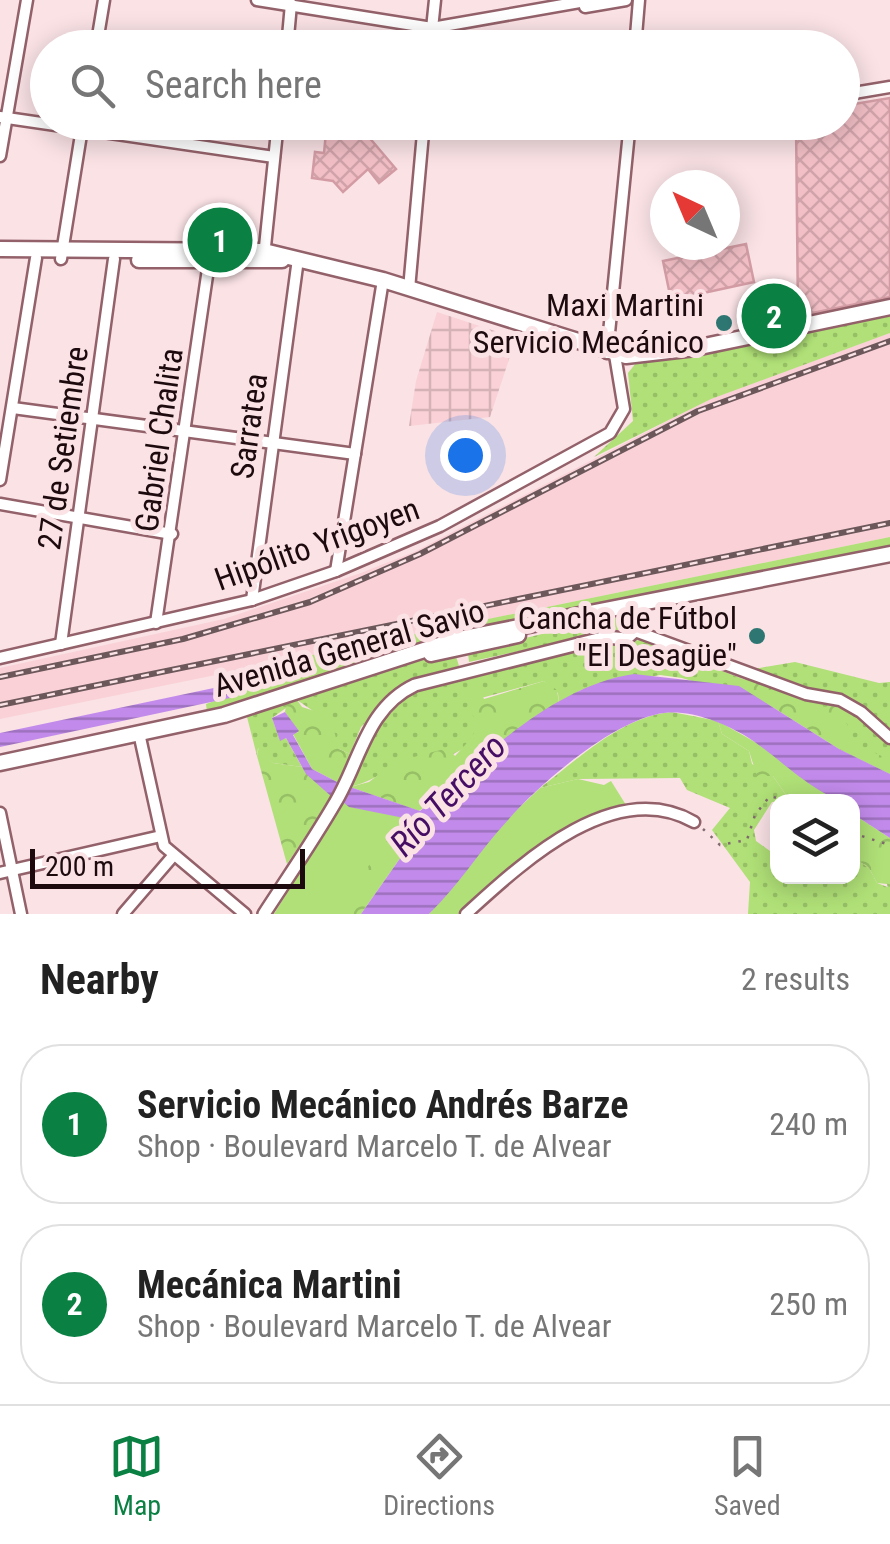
<!DOCTYPE html>
<meta charset="utf-8">
<style>
:root{--surface:#fff;--page:#f6f6f6;--text:#222;--muted:#767676;--line:#e0e0e0;--accent:#0b8043}
body{margin:0;font-family:"Roboto Condensed",sans-serif;background:var(--page);color:var(--text)}
.controls{position:absolute;right:30px;bottom:30px;display:grid;overflow:hidden;border-radius:20px;box-shadow:0 5px 25px #0003}
.controls button{width:90px;height:90px;display:grid;place-items:center;padding:0;border:0;border-bottom:2px solid var(--line);background:var(--surface);color:var(--text);font:50px sans-serif}
.compass{position:absolute;left:650px;top:170px;width:90px;height:90px;border-radius:50%;background:var(--surface);box-shadow:0 5px 25px #0003;rotate:316deg}
.scale{position:absolute;left:30px;bottom:25px;width:275px;box-sizing:border-box;padding-left:10px;border:5px solid #1d0a0e;border-top:0;font-size:28px;line-height:35px;white-space:nowrap;color:#1d0a0e;-webkit-text-stroke:8px #fae2e5;paint-order:stroke}
.you{position:absolute;left:465px;top:455px;width:35px;height:35px;margin:-25px;border:8px solid #fff;border-radius:50%;background:#1a73e8;box-shadow:0 0 0 15px #1a73e833}
.badge{display:grid;place-items:center;width:65px;height:65px;border-radius:50%;background:var(--accent);color:#fff;font-size:32px;font-weight:700}
.pin{position:absolute;translate:-50% -50%;border:5px solid #fff;box-shadow:0 2px 10px #0006}
.list{margin:0;padding:0;list-style:none}
h2{display:flex;justify-content:space-between;align-items:center;height:130px;margin:0;padding:0 40px;font-size:42px}
h2 small{font-size:32px;font-weight:400;color:var(--muted)}
.list li{display:grid;grid-template-columns:65px 1fr auto;gap:30px;align-items:center;box-sizing:border-box;height:160px;margin:0 20px 20px;padding:0 20px;border:2px solid var(--line);border-radius:40px}
.list b{display:block;font-size:38px;white-space:nowrap}
.list p{margin:0;font-size:32px;white-space:nowrap;color:var(--muted)}
.list em{font-size:32px;font-style:normal;color:var(--muted)}
.icon{flex:none;width:55px;height:55px;fill:none;stroke:currentColor;stroke-width:2;stroke-linecap:round;stroke-linejoin:round}
.map{position:relative;flex:none;width:890px;height:914px;overflow:hidden}
.search{position:absolute;background:var(--surface);box-shadow:0 5px 25px #0003;left:30px;right:30px;top:30px;height:110px;display:flex;align-items:center;gap:25px;box-sizing:border-box;padding:0 35px;border-radius:55px;color:var(--muted);font-size:38px}
.sheet{height:490px;background:var(--surface)}
nav{display:flex;justify-content:space-around;align-items:center;box-sizing:border-box;height:140px;border-top:2px solid var(--line);background:var(--surface);font-size:28px;color:var(--muted)}
nav a{display:grid;justify-items:center;gap:5px}
nav .on{color:var(--accent)}
.map>svg:first-child{display:block}
.built{fill:#f9d1d6}
.industrial{fill:url(#industrial-grid)}
.grass{fill:url(#grass-dots)}
.forest{fill:url(#forest-crowns)}
.park{fill:#b0e077}
.water{fill:url(#water-rules)}
.building{fill:url(#building-cross-hatch);stroke:#d39ca4;stroke-width:2.5}
.lines{fill:none;stroke-linecap:round;stroke-linejoin:round}
.minor-casing{stroke:#936169;stroke-width:15}
.tertiary-casing{stroke:#936169;stroke-width:16}
.secondary-casing{stroke:#936169;stroke-width:19}
.path{stroke:#816b6f;stroke-width:2.5;stroke-dasharray:2.5 8;stroke-linecap:butt}
.minor{stroke:#fff;stroke-width:10}
.tertiary{stroke:#fff;stroke-width:11}
.secondary{stroke:#fff;stroke-width:14}
.rail-casing{stroke:#6c575b;stroke-width:6}
.rail{stroke:#fae2e5;stroke-width:2.5;stroke-dasharray:8;stroke-linecap:butt}
.poi-dot{fill:#2e7672;stroke:#fae2e5;stroke-width:4}
.labels{text-anchor:middle;stroke-width:10;stroke-linejoin:round;paint-order:stroke}
.poi-label{font-size:32px;fill:#1d0a0e;stroke:#fae2e5;text-anchor:end}
.street-label{font-size:32px;fill:#1d0a0e;stroke:#fae2e5}
.water-label{font-size:35px;font-style:italic;fill:#450d64;stroke:#fae2e5}
</style>
<div class="map">
<svg width="890" height="914" viewBox="0 0 890 914">
<defs>
<pattern id="industrial-grid" width="8" height="8" patternUnits="userSpaceOnUse" patternTransform="scale(2.5)"><rect width="8" height="8" fill="#f9d1d6"/><path d="M0 4h8M4 0v8" fill="none" stroke="#d5b2b6"/></pattern>
<pattern id="grass-dots" width="8" height="8" patternUnits="userSpaceOnUse" patternTransform="scale(2.5)"><rect width="8" height="8" fill="#b0e077"/><path d="M2 2h.1M6 6h.1" fill="none" stroke="#97bf66" stroke-width="1.8" stroke-linecap="round"/></pattern>
<pattern id="forest-crowns" width="20" height="18" patternUnits="userSpaceOnUse" patternTransform="scale(2.5)"><rect width="20" height="18" fill="#b0e077"/><path d="M2 6a3 3 0 1 1 6 0M12 15a3 3 0 1 1 6 0" fill="none" stroke="#97bf66"/></pattern>
<pattern id="water-rules" width="6" height="5" patternUnits="userSpaceOnUse" patternTransform="scale(2.5)"><rect width="6" height="5" fill="#c28beb"/><path d="M0 2.5h6" fill="none" stroke="#9d70bd"/></pattern>
<pattern id="building-cross-hatch" width="8" height="8" patternUnits="userSpaceOnUse" patternTransform="scale(2.5)"><rect width="8" height="8" fill="#f2bfc6"/><path d="M0 0l8 8M0 8l8-8" fill="none" stroke="#cfa3a9"/></pattern>
</defs>
<rect width="100%" height="100%" fill="#fae2e5"/>
<path class="built" d="M890,333V537L0,719V668L224,619L361,573L414,552L710,399Z"/>
<path class="industrial" d="M437,312L516,338L490,417L409,426L416,381Z"/>
<g class="grass">
<path d="M890,312V333L711,399L594,457L633,421L628,373L636,363Z"/>
<path d="M612,617L626,621V628L469,662L468,652Z"/>
<path d="M641,640L790,697L846,709L870,723L890,745V774L839,749L780,708L682,678L660,675L581,690L559,703L558,693L544,681L470,701C503,761 415,761 380,775C370,780 362,784 350,787L370,735L410,693L610,643Z"/>
<path d="M455,653L459,666L403,685L361,727L350,754L339,749L319,715L297,700L272,718L280,740L286,738L302,767L273,763L258,748L257,756L246,713L364,673Z"/>
<path d="M795,662L879,683L890,682V731L861,705L747,670Z"/>
<path d="M672,712L718,721L722,734L749,751L752,764L773,776L790,801L772,802L754,830L756,841L777,856L778,876H852L853,857L869,868L877,883L890,888V914H748L750,882L712,830L730,808L687,790L680,778L578,779L540,788C578,759 622,716 672,712Z"/>
</g>
<g class="forest">
<path d="M748,676L816,707L840,706L854,743L890,760V774L839,749L739,686Z"/>
<path d="M544,681L557,690L559,703L419,811L350,787L369,782L395,762L448,748L455,756C493,716 467,730 470,690L480,691L484,699Z"/>
<path d="M297,700L302,707L330,716L339,749L350,754L339,783L312,769L293,734L298,732L285,712L286,704Z"/>
<path d="M718,721L762,746L835,801H790L773,776H757L749,751L722,734Z"/>
<path d="M259,746L273,763L302,767L332,797L287,864L257,756Z"/>
<path d="M357,807L414,820L401,857L361,914H297Z"/>
<path d="M853,814L890,838V900L887,884L877,883L869,868L853,857Z"/>
</g>
<g class="park">
<path d="M890,537V549L437,639L207,712L206,704L239,692L234,671Z"/>
<path d="M578,779L604,785L611,781L626,805C563,823 507,871 458,914H429L508,818L540,788Z"/>
<path d="M343,802L404,817L334,914H274Z"/>
</g>
<g class="water">
<path d="M634,674L739,686L839,749L890,774V838L853,814L852,802C820,802 775,753 744,735C721,722 691,710 664,713C615,719 540,783 508,820C480,850 459,885 429,914H361L401,857L414,820L349,807L343,802L350,787L420,811C481,759 552,686 634,674Z"/>
<path d="M228,685L238,686L239,692L230,698L0,747V733Z"/>
<path d="M285,712L299,731L293,735L312,769L339,783L332,797L306,774L286,738L280,741L272,718Z"/>
</g>
<g class="building">
<path d="M890,98V297L798,316L796,122H842V106Z"/>
<path d="M327,122H356L396,169L379,183L368,169L343,192L333,181L312,178L315,152L324,153Z"/>
<path d="M746,244L754,282L671,300L663,261Z"/>
</g>
<g class="lines">
<defs>
<g id="minor">
<path d="M257,0L432,28L591,0"/>
<path d="M585,7L626,0"/>
<path d="M96,48L104,0"/>
<path d="M287,48L291,4"/>
<path d="M430,48L435,0"/>
<path d="M635,48L639,0"/>
<path d="M842,95L890,87"/>
<path d="M0,117L274,157"/>
<path d="M629,131L679,122"/>
<path d="M0,156L27,0"/>
<path d="M264,256L278,122"/>
<path d="M61,259L83,122"/>
<path d="M409,289L424,122"/>
<path d="M607,353L630,122"/>
<path d="M13,408L355,454"/>
<path d="M0,480L36,258"/>
<path d="M0,504L172,534"/>
<path d="M336,571L383,280"/>
<path d="M252,600L298,259"/>
<path d="M156,623L209,262"/>
<path d="M635,631L806,694L840,700L861,712L890,738"/>
<path d="M61,644L114,259"/>
<path d="M0,658L252,600L336,571L440,526L610,433L624,409L615,355"/>
<path d="M139,733L164,846L245,914"/>
<path d="M0,813L21,914"/>
<path d="M0,873L161,836"/>
<path d="M123,914L173,856"/>
<path d="M466,914C521,864 614,776 694,822"/>
</g>
<path id="tertiary" d="M264,914C288,877 313,841 335,803C360,762 366,708 415,685L606,637L626,639L635,631L630,606"/>
<g id="secondary">
<path d="M0,249L264,251L383,280L626,356L695,348L890,307"/>
<path d="M139,260H282"/>
<path d="M431,654L518,635"/>
<path d="M0,763L224,715L458,639L890,554"/>
</g>
</defs>
<use href="#minor" class="minor-casing"/>
<use href="#tertiary" class="tertiary-casing"/>
<use href="#secondary" class="secondary-casing"/>
<g class="path">
<path d="M703,829L720,845L747,840L755,815L770,796L790,802"/>
<path d="M852,833L890,845"/>
</g>
<use href="#minor" class="minor"/>
<use href="#tertiary" class="tertiary"/>
<use href="#secondary" class="secondary"/>
<defs>
<g id="rail">
<path d="M0,677L183,639L310,602L420,554L698,411L890,341"/>
<path d="M0,705L890,523"/>
</g>
</defs>
<use href="#rail" class="rail-casing"/>
<use href="#rail" class="rail"/>
</g>
<g class="poi-dot">
<circle cx="724" cy="323" r="10"/>
<circle cx="757" cy="636" r="10"/>
</g>
<g class="labels">
<g class="poi-label">
<text x="704" y="316">Maxi Martini<tspan x="704" dy="37">Servicio Mecánico</tspan></text>
<text x="737" y="629">Cancha de Fútbol<tspan x="737" dy="37">"El Desagüe"</tspan></text>
</g>
<g class="street-label">
<text transform="translate(249 426) rotate(-82)" y="11">Sarratea</text>
<text transform="translate(159 440) rotate(-82)" y="11">Gabriel Chalita</text>
<text transform="translate(63 448) rotate(-82)" y="11">27 de Setiembre</text>
<text transform="translate(317 544) rotate(-20)" y="11">Hipólito Yrigoyen</text>
<text transform="translate(349 648) rotate(-16)" y="11">Avenida General Savio</text>
</g>
<g class="water-label">
<text transform="translate(448 795) rotate(-47)" y="12">Río Tercero</text>
</g>
</g>
</svg>
<div class="controls">
<button><svg class="icon" aria-label="layers" viewBox="0 0 24 24"><path d="M12 4l9 5-9 5-9-5zM3 14l9 5 9-5"/></svg></button>
</div>
<svg class="compass" viewBox="-18 -18 36 36"><path d="M0-13l5 13h-10z" fill="#e53935"/><path d="M0 13l5-13h-10z" fill="#767676"/></svg>
<div class="scale">200 m</div>
<div class="you"></div>
<div class="pin badge" style="left:220px;top:240px">1</div>
<div class="pin badge" style="left:774px;top:316px">2</div>
<div class="search"><svg class="icon" aria-label="search" viewBox="0 0 24 24"><circle cx="10" cy="10" r="6"/><path d="M15 15l6 6"/></svg>Search here</div>
</div>
<section class="sheet">
<h2>Nearby<small>2 results</small></h2>
<ul class="list">
<li><span class="badge">1</span><div><b>Servicio Mecánico Andrés Barze</b><p>Shop · Boulevard Marcelo T. de Alvear</p></div><em>240 m</em></li>
<li><span class="badge">2</span><div><b>Mecánica Martini</b><p>Shop · Boulevard Marcelo T. de Alvear</p></div><em>250 m</em></li>
</ul>
</section>
<nav>
<a class="on"><svg class="icon" aria-label="map" viewBox="0 0 24 24"><path d="M3 6l6-2 6 2 6-2v14l-6 2-6-2-6 2zM9 4v14M15 6v14"/></svg>Map</a>
<a><svg class="icon" aria-label="directions" viewBox="0 0 24 24"><path d="M12 3l9 9-9 9-9-9zM9 14v-3h6M13 9l2 2-2 2"/></svg>Directions</a>
<a><svg class="icon" aria-label="saved" viewBox="0 0 24 24"><path d="M7 4h10v16l-5-4-5 4z"/></svg>Saved</a>
</nav>
